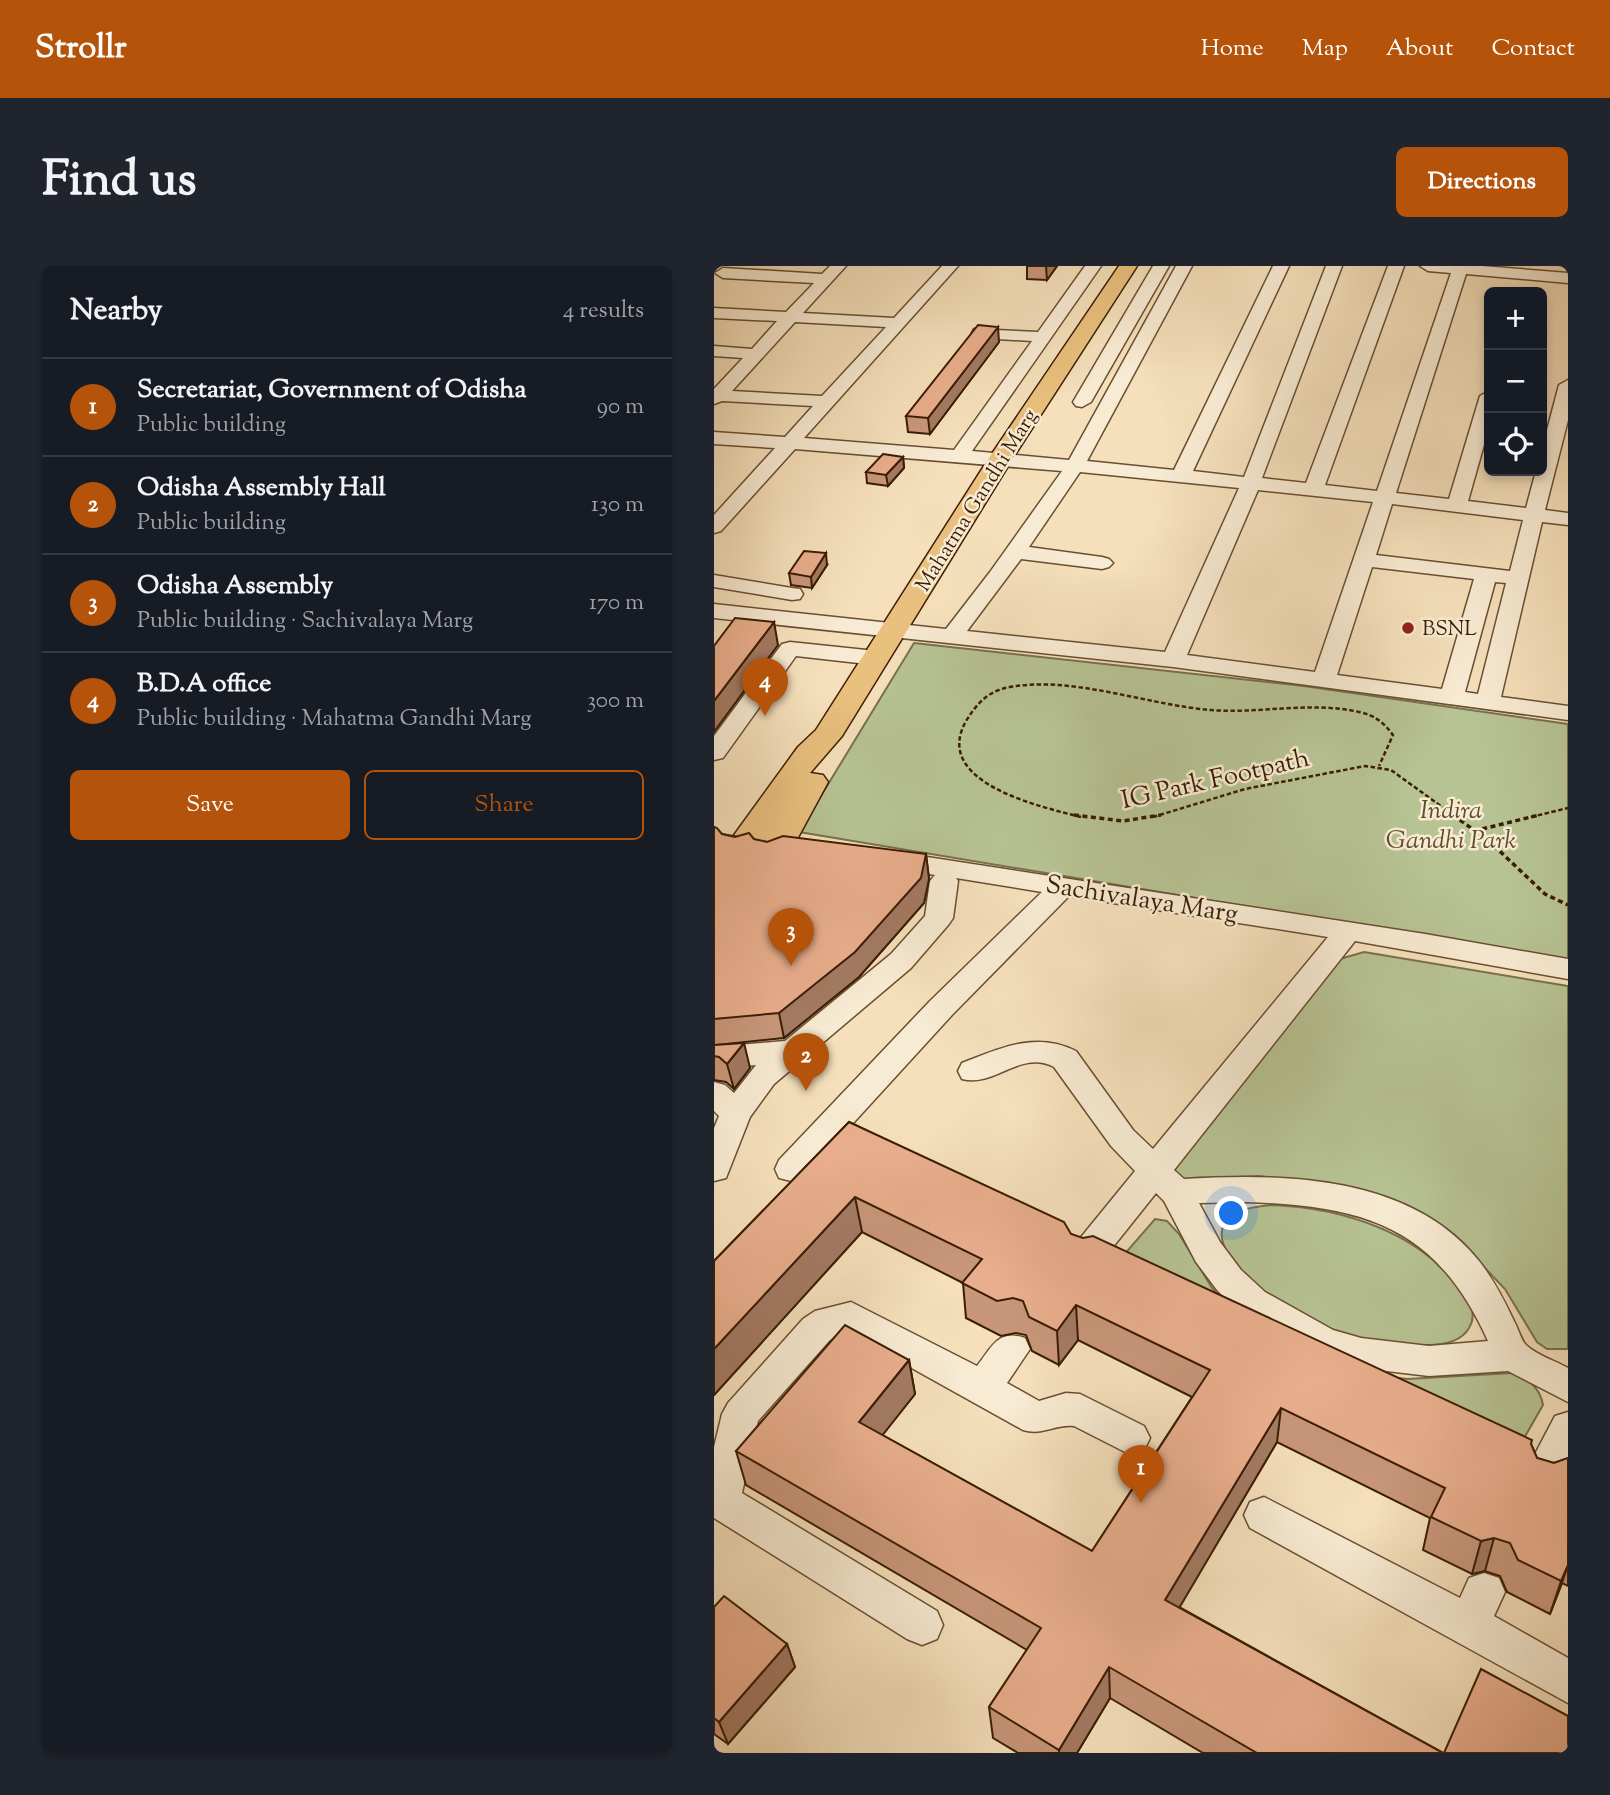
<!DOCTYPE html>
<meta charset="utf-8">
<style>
:root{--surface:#171b24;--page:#20242c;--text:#f1f3f6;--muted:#9ea1a6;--line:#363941;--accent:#b45309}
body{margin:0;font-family:"Sorts Mill Goudy",serif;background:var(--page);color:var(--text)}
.controls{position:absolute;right:21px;top:21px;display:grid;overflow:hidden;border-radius:10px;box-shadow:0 4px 10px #0003}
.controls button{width:63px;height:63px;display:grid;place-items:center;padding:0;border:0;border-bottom:2px solid var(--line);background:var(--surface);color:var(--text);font:35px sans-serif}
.you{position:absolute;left:518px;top:948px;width:24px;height:24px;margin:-18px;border:5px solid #fff;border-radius:50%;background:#1a73e8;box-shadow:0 0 0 10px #1a73e833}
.badge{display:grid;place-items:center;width:46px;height:46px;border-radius:50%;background:var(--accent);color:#fff;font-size:23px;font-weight:700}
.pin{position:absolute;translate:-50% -58px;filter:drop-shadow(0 2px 4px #0008)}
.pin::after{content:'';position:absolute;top:37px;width:24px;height:21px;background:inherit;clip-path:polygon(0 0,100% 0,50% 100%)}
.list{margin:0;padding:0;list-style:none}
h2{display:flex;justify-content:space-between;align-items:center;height:91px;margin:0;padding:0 28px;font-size:30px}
h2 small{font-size:23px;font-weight:400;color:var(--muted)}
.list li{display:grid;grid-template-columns:46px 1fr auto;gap:21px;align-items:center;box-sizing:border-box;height:98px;padding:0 28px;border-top:2px solid var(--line)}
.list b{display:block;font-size:26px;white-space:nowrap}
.list p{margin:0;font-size:23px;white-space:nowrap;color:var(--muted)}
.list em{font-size:23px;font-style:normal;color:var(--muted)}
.actions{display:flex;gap:14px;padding:21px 28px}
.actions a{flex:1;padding:16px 0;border:2px solid var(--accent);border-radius:10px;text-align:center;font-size:24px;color:var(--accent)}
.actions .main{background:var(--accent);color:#fff}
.icon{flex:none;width:38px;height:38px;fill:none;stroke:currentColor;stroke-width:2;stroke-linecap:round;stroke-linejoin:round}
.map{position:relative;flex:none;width:854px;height:1487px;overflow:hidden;border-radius:10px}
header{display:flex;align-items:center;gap:42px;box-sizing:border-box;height:98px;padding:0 35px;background:var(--accent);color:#fff}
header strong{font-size:33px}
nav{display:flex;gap:38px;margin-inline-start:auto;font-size:24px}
.intro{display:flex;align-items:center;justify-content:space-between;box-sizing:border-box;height:168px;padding:0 42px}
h1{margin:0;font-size:49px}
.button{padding:18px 32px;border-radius:10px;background:var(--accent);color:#fff;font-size:24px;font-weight:700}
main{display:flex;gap:42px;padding:0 42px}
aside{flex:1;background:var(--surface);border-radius:10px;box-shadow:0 4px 10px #0003}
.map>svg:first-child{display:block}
.green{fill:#b7c393;stroke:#79704c;stroke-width:2}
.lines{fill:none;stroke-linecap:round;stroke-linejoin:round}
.minor-casing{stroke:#6a4e32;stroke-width:3}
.major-casing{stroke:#3b1d04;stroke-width:3}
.path-far1{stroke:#3b1d04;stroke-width:2.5;stroke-dasharray:4.5 2.5;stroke-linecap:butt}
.path{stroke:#3b1d04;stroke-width:3.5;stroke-dasharray:5 3.5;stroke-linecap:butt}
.minor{fill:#f8ebd3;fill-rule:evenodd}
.major{fill:#eac07e;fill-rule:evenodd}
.wall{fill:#c89679;stroke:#3b1d04;stroke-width:2}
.shaded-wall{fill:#a37a63;stroke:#3b1d04;stroke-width:2}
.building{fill:#e9ae8d;stroke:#3b1d04;stroke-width:2}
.poi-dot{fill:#8f2418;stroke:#f8ebd3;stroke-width:2.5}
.labels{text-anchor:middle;stroke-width:5;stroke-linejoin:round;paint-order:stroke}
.far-street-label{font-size:21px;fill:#3b1d04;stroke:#f8ebd3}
.far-poi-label{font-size:21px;fill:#3b1d04;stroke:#f8ebd3;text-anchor:start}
.street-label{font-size:26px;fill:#3b1d04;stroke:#f8ebd3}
.park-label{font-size:26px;font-style:italic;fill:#604f2f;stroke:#f8ebd3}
</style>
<header>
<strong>Strollr</strong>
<nav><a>Home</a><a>Map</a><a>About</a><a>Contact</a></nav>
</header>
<div class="intro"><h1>Find us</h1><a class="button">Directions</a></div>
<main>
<aside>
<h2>Nearby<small>4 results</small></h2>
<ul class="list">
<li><span class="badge">1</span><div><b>Secretariat, Government of Odisha</b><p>Public building</p></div><em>90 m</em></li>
<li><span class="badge">2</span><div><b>Odisha Assembly Hall</b><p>Public building</p></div><em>130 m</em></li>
<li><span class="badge">3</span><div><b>Odisha Assembly</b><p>Public building · Sachivalaya Marg</p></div><em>170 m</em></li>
<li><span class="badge">4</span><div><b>B.D.A office</b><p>Public building · Mahatma Gandhi Marg</p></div><em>300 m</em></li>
</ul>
<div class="actions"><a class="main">Save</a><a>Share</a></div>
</aside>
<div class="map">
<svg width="854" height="1487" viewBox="0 0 854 1487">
<rect width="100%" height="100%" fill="#f5e0bb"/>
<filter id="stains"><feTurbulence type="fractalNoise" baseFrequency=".00286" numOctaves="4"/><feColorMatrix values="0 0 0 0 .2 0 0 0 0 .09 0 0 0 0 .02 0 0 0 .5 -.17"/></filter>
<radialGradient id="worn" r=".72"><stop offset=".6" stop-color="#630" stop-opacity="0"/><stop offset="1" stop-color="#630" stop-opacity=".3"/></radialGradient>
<g class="green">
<path d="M200,377L590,420L854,458V697L650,660L85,566Z"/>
<path d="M650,686L854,720V1083H833L823,1076L791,1023L748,978L588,914L545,910L465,914L454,897L626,693Z"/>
<path d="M559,939C626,942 706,965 746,1024C755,1037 764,1047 755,1062C747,1076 727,1079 713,1079C662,1081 603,1063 561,1035C517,1005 468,945 559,939Z"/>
<path d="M441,953L453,955L465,968L498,1022L520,1047L395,1006Z"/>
<path d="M798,1107C814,1113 826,1121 829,1139L793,1202L656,1108L693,1113Z"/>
</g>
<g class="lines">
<defs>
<g id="minor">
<path d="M116,0H132L89,47L180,52L228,0H244L90,172L240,184L318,75L266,72L258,67L260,63L324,66L371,0H387L258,185L355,194L462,0H478L373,195L460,204L559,0H575L479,205L530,211L612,0H628L548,212L592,217L674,0H690L611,219L663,225L737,7L714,5L706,0H768L854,7V17L752,8L682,227L735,233L766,130L775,125V161L754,235L812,242L822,205H828V183L845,119L854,114V154L831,244L854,247V259L828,256L787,431L854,440V454L459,401L0,352V338L232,363L276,306L348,205L81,183L7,265L0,267V249L61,182L0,178V166L71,171L99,140L8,135L0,138V123L29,92L0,90V80L38,83L63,55L0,52V42L72,46L100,17L9,12L1,7L9,2L108,8ZM81,56L172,61L108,130L18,125ZM366,206L525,222L451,386L253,365L307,293L388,303L395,301L399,297L395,293L388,291L315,281ZM544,224L659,236L601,406L473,389ZM678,238L809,254L796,305L662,289ZM658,301L760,313L728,423L623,409ZM781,316L792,317L764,428L751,426Z"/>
<path d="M439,0H455L377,136L368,141L362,140L359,136Z"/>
<path d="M0,309L78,322L86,323L89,328L86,333L78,334L0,321Z"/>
<path d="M76,376L162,385L170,387L173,392L170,397L162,399L82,390L9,492L0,494V470L68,378Z"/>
<path d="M174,585L711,668L854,693V713L641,675L460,904L470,913C570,907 697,909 765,995C780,1014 790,1034 800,1055C804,1062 807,1074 812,1079C822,1089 842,1095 854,1102V1136L794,1105L715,1110L647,1102L597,1088L525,1046L503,1024L482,996L450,935L442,927L383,1001L371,1005L359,1001L354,991L359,981L421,905L397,880L340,801C307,783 280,822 248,813L244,805L248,797C286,782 322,765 362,785L419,864L439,883L614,671L355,630L238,749L89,912L77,915L65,912L61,903L65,894L216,735L328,626L242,612L244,615L239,652L235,658L197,702L60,818L36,851L12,912L0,915V862L5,850L0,845V816L11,819L20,827L42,799L0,803V781L71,775L177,688L211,650L216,615L221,609L165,599L161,593L165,587ZM532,936C651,940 722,960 774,1075L715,1080L647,1072L619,1064L551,1026L527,1004L506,976L485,937Z"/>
<path d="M137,1036L263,1100C278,1081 284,1063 311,1072L316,1083L293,1117L325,1135L352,1127L366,1128L430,1160L436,1172L430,1184L417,1189L360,1160C341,1158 328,1170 309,1164L133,1066L123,1068L115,1075L44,1155L28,1227L223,1345L229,1359L223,1373L208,1379L193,1373L0,1252V1181L8,1148L14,1137L89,1053L101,1045Z"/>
<path d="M854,1146V1200L842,1223L828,1228L814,1223L809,1211L841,1150Z"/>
<path d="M550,1231L746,1332L755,1312L770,1307L785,1312L791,1326L780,1350L854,1392V1437L536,1262L530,1249L536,1236Z"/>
</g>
<path id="major" d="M405,0H423L299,192L128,470L96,507L109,509L114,516L75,588L70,595L58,598L46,595L41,588L51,571L38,590L26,593L14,590L10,583L84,481L102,464L275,192Z"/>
</defs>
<use href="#minor" class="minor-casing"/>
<use href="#major" class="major-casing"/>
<g class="path-far1">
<path d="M367,551C328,541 217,517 252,455C262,439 272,427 291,422C355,408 432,439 497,444C545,448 597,435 645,446C661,449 670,457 679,469L665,500"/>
<path d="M439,551L531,523L651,500L677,504L742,551"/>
<path d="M817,551L854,542"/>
</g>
<g class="path">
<path d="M360,549L409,555L447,549"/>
<path d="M739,549L775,575L831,628L854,639"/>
<path d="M760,565L825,549"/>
</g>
<use href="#minor" class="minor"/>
<use href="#major" class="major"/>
</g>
<g class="wall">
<path d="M313,0H343L333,14L313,13Z"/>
<path d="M285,76L216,168L194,166L192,150Z"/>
<path d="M189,191L190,202L174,220L153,217L152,206Z"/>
<path d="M113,299L98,322L77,319L75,307Z"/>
<path d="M0,561L8,568L53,576L212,588L215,613L210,637L145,711L70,772L3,779L36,802L20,823L12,816L0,814Z"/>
<path d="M135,856L357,968L817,1178L823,1192L840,1197L854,1192V1320L848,1317L836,1348L793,1326L786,1310L771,1305L758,1308L709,1284L716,1252L563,1176L465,1341L729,1487H489L396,1432L363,1487H304L279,1472L275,1441L313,1384L32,1219L22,1185L195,1094L201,1128L168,1169L378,1285L478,1131L364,1074L345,1099L318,1085L312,1069L302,1067L287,1070L252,1052L249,1017L148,966L0,1129V995Z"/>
<path d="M0,1341L73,1378L81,1401L14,1478L0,1468Z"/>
</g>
<g class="shaded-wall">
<path d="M332,0H343L333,14Z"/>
<path d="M284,61L285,76L216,168L214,152Z"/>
<path d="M189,191L190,202L174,220L172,209Z"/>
<path d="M112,287L113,299L98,322L97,311Z"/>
<path d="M60,356L64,379L0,466V435Z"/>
<path d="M212,588L215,613L210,637L145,711L70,772L65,747Z"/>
<path d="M30,777L36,802L20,823L13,798Z"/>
<path d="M141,931L148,966L0,1129V1083Z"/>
<path d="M362,1039L364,1074L345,1099L343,1065Z"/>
<path d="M195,1094L201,1128L152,1190L145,1156Z"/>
<path d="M567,1142L563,1176L451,1366V1334Z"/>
<path d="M780,1272L771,1305L758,1308L767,1275Z"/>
<path d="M854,1299L848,1317L836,1348L847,1315Z"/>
<path d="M73,1378L81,1401L14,1478L5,1456Z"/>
<path d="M395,1401L396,1432L363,1487H345V1484Z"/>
</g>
<g class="building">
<path d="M264,59L284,61L214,152L192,150Z"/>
<path d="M169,188L189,191L172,209L152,206Z"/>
<path d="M90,285L112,287L97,311L75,307Z"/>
<path d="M21,352L60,356L0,435V380Z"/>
<path d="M0,561L3,562L8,568L21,571L35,567L40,573L53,576L69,570L212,588L207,612L141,686L65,747L0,753Z"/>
<path d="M30,777L13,798L5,791L0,790V779Z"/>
<path d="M135,856L350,956L357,968L369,972L379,970L818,1174L817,1178L823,1192L840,1197L854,1192V1299L847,1315L804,1294L796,1277L780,1272L767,1275L717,1251L731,1222L567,1142L451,1334L729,1487H543L395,1401L345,1484L275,1441L327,1362L22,1185L131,1059L195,1094L145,1156L378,1285L496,1104L362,1039L343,1065L315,1051L309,1035L299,1032L283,1035L248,1017L268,993L141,931L0,1083V995Z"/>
<path d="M10,1330L73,1378L5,1456L0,1452V1341Z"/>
<path d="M767,1403L854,1450V1487H730Z"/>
</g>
<circle class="poi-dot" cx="694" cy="362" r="7"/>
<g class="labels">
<g class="far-street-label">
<text transform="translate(262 234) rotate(-58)" y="7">Mahatma Gandhi Marg</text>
</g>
<g class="far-poi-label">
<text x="708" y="369">BSNL</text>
</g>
<g class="street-label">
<text transform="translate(501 512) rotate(-13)" y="9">IG Park Footpath</text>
<text transform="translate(428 632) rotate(9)" y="9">Sachivalaya Marg</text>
</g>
<g class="park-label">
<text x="737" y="552">Indira<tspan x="737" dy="30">Gandhi Park</tspan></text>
</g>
</g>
<rect width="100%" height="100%" filter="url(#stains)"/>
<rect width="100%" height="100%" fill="url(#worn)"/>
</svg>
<div class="controls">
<button>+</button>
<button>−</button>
<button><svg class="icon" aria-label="locate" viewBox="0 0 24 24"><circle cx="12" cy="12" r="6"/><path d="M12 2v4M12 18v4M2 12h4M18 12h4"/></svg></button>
</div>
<div class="you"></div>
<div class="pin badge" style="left:427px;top:1237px">1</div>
<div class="pin badge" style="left:92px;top:825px">2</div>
<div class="pin badge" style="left:77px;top:700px">3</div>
<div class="pin badge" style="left:51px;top:450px">4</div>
</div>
</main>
